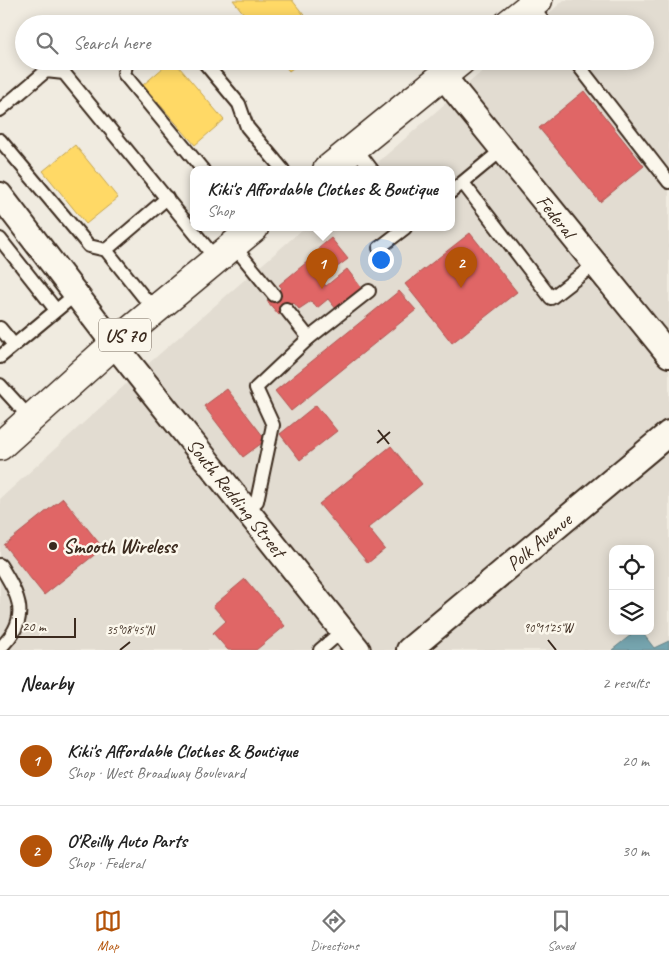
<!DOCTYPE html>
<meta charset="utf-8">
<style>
:root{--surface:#fff;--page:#f2f2f2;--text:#222;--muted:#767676;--line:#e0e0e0;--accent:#b45309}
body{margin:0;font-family:Caveat,sans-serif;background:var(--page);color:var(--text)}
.controls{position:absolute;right:15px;bottom:15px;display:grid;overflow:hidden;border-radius:10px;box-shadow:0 2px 12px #0003}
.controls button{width:45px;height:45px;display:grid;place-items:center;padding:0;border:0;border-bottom:1px solid var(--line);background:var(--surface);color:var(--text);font:25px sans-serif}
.scale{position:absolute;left:15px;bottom:12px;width:61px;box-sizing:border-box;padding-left:5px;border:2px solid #3b2a1e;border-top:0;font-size:14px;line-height:18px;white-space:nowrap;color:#3b2a1e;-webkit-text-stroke:4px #fbf7ec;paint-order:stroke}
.you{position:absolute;left:380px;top:259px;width:18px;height:18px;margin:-12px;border:4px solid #fff;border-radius:50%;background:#1a73e8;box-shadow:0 0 0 8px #1a73e833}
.badge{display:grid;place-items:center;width:32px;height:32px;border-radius:50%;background:var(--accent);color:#fff;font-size:16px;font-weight:700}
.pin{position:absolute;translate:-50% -41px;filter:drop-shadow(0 1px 2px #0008)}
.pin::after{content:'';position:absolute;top:26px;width:18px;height:15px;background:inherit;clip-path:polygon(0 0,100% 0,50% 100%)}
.popup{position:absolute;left:190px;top:166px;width:265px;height:65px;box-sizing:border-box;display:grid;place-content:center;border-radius:10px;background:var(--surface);filter:drop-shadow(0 1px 4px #0005);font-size:16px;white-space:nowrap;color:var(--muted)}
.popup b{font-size:19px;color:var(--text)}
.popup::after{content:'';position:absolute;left:50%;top:100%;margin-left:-10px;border:10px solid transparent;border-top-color:var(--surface)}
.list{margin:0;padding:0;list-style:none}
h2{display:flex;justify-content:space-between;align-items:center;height:65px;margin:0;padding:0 20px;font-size:21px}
h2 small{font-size:16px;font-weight:400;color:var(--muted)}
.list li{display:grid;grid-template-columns:32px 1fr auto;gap:15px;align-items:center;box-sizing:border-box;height:90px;padding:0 20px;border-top:1px solid var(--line)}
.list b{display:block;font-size:19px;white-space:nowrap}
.list p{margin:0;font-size:16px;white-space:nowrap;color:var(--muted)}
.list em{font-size:16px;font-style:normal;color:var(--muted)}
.icon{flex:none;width:28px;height:28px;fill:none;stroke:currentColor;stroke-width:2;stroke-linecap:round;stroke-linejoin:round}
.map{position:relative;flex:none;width:669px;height:650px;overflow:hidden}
.search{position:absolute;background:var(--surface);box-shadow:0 2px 12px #0003;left:15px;right:15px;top:15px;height:55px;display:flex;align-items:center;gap:12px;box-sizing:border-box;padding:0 18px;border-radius:28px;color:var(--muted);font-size:19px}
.sheet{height:245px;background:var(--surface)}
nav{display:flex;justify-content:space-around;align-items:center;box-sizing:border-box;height:70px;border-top:1px solid var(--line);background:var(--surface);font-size:14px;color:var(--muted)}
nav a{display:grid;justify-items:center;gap:2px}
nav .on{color:var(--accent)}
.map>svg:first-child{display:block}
.built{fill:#e2dcd1;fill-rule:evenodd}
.homes{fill:#ffd966;stroke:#c4a450}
.shops{fill:#e06666;stroke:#ae5450}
.public{fill:#76a5af;stroke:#648084}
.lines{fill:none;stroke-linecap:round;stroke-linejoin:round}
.lane-casing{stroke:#3b2a1e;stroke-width:16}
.street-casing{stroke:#3b2a1e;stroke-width:28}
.primary-casing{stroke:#3b2a1e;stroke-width:31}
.lane{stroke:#fbf7ec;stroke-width:12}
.street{stroke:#fbf7ec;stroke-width:24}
.primary{stroke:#fbf7ec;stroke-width:28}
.ticks{fill:none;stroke:#3b2a1e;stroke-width:2}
.poi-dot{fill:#3b2a1e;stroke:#fbf7ec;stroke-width:2}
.labels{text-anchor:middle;stroke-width:5;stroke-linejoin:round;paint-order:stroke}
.shield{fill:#fbf7ec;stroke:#75685c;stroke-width:1}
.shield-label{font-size:19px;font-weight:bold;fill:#3b2a1e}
.street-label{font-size:20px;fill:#3b2a1e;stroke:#fbf7ec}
.poi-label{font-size:20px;font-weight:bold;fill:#3b2a1e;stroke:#fbf7ec;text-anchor:start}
.ticks-label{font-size:12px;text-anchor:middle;fill:#3b2a1e;stroke:#fbf7ec;stroke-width:5;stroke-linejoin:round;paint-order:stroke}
</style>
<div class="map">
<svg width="669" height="650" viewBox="0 0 669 650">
<rect width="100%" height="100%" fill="#f0ebe0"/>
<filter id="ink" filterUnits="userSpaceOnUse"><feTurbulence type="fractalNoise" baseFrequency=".02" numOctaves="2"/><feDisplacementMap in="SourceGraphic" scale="10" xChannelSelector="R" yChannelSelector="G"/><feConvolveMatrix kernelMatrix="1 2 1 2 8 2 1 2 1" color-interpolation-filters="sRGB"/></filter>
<g filter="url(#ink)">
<path class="built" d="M564,0H669V650H0V499L148,364L304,228H451V170H369L494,61H645V24H537ZM613,549H650V631H613Z"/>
<g class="homes">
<path d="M233,0H292L311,24H252Z"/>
<path d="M171,61H174L224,120L195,145L143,85Z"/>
<path d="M281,61H302L289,71Z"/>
<path d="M75,145L118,198L86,224L43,171Z"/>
</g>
<g class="shops">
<path d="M584,91L644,166L600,202L539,128Z"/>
<path d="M470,233L517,292L452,343L405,284Z"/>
<path d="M331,238L348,259L336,268L319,248Z"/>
<path d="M307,262L326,286L347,269L363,290L337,310L328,299L317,308L311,301L299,309L294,303L279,315L267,301L282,288L279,285Z"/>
<path d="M399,291L416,310L291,411L275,391Z"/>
<path d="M227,389L266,440L243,457L204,406Z"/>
<path d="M316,405L337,431L300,460L280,434Z"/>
<path d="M391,446L422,484L368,528L385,549L368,563L319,504Z"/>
<path d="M63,498L103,548L44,595L4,545Z"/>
<path d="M245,579L285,626L256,650H228L213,633L226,621L213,606Z"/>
</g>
<path class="public" d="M636,631H641L654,648L669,641V650H612Z"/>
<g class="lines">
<defs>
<g id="lane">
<path d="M531,5L545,24"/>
<path d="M127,61L124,74L203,170"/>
<path d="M203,61L239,104L247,127L283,170"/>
<path d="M575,61L669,182"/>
<path d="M0,110L46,71L64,73L216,259"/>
<path d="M0,140L89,246L106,250L154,310"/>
<path d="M356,149L372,170"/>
<path d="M463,183L551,298L595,264"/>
<path d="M451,192L503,149"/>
<path d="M0,239L56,310"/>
<path d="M233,245L274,295"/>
<path d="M379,248L405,228"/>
<path d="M106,250L167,198"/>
<path d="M0,328L14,345"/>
<path d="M309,338L369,291"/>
<path d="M0,357L76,294"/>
<path d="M0,385L31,419"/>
<path d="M246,510L257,501L273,425L256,388L309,338L286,309"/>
<path d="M0,565C19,596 32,618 0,648"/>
<path d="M320,650L342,631"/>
</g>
<g id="street">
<path id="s1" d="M443,76L669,355"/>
<path id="s2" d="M0,195L114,344L358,650"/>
<path id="s3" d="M409,650L669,433"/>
</g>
<g id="primary">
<path d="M508,24L538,0"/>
<path d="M327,170L461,61"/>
<path d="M0,446L114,344L254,228"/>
</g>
</defs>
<use href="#lane" class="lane-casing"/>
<use href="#street" class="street-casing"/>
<use href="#primary" class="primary-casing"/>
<use href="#lane" class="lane"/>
<use href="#street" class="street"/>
<use href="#primary" class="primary"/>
</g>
</g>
<path class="ticks" d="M378,430L389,444M377,443L390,432M548,640L556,650M120,650L130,642"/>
<circle class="poi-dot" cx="53" cy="546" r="5"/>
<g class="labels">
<rect class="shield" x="99" y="318.5" width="52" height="33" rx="4"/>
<g class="shield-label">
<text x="125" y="342">US 70</text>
</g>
<g class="street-label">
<text dy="7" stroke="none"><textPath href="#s1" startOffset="180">Federal</textPath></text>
<text dy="7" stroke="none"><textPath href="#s2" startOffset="384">South Redding Street</textPath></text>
<text dy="7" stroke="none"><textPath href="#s3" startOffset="169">Polk Avenue</textPath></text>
</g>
<g class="poi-label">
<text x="63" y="553">Smooth Wireless</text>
</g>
</g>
<g class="ticks-label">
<text x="548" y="632">90°11'25"W</text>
<text x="130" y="634">35°08'45"N</text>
</g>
</svg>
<div class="controls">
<button><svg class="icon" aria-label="locate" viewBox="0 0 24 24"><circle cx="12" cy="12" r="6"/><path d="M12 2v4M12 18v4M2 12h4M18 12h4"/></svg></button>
<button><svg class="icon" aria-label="layers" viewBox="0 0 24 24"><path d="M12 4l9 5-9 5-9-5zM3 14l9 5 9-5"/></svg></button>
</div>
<div class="scale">20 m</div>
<div class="you"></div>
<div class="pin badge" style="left:322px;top:289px">1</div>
<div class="popup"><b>Kiki's Affordable Clothes &amp; Boutique</b>Shop</div>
<div class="pin badge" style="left:461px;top:288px">2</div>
<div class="search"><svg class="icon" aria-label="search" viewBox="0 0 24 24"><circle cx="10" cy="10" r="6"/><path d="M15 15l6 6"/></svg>Search here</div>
</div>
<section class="sheet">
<h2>Nearby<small>2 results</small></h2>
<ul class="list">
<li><span class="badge">1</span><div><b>Kiki's Affordable Clothes &amp; Boutique</b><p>Shop · West Broadway Boulevard</p></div><em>20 m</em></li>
<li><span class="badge">2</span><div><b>O'Reilly Auto Parts</b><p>Shop · Federal</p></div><em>30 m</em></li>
</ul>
</section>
<nav>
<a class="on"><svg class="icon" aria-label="map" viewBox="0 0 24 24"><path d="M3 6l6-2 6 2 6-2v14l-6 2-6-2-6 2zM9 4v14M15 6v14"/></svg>Map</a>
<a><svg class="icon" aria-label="directions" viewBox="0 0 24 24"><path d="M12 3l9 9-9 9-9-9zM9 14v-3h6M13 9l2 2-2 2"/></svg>Directions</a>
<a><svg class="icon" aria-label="saved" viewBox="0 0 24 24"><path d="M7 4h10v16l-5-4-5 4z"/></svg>Saved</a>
</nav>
